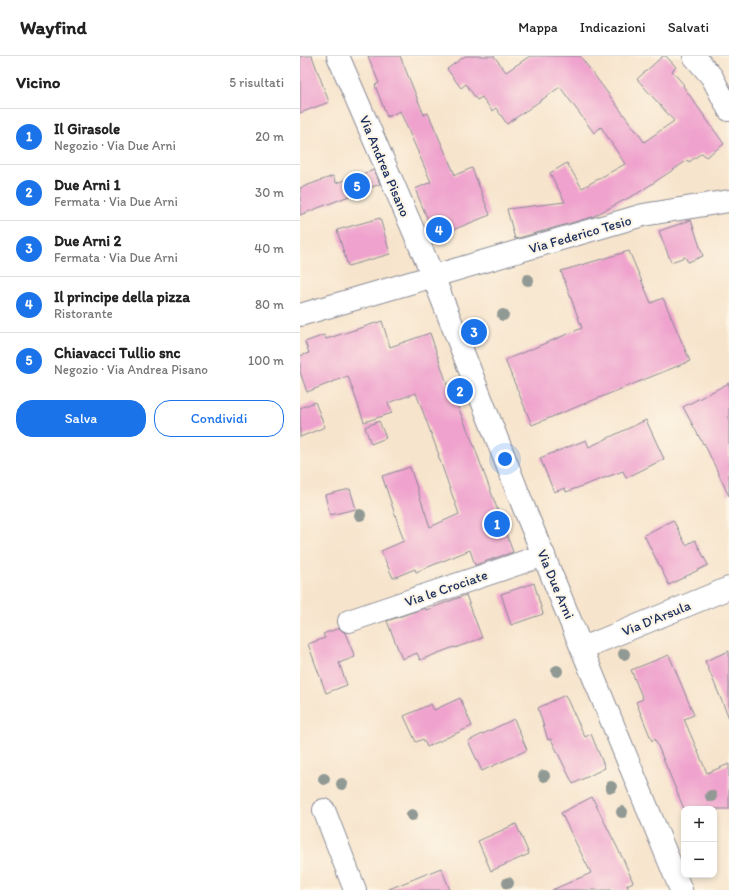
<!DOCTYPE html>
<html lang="it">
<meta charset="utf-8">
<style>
:root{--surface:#fff;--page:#f2f2f2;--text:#222;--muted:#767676;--line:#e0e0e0;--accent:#1a73e8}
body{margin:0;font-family:Itim,sans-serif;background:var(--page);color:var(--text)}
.controls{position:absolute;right:12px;bottom:12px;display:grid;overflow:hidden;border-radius:8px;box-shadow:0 2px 6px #0003}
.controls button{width:36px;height:36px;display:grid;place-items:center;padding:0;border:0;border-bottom:1px solid var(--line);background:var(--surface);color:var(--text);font:20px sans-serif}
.you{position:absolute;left:205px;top:403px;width:14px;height:14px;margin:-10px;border:3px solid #fff;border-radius:50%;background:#1a73e8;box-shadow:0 0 0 6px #1a73e833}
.badge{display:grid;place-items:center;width:26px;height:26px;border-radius:50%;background:var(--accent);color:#fff;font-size:13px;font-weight:700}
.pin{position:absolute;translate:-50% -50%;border:2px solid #fff;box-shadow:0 1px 4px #0006}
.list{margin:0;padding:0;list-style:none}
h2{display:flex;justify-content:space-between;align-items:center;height:52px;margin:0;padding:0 16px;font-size:17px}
h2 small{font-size:13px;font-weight:400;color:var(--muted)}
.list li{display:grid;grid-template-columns:26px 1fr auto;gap:12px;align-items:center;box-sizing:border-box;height:56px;padding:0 16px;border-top:1px solid var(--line)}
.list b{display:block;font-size:15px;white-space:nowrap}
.list p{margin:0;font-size:13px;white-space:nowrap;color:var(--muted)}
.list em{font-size:13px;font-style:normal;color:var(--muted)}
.actions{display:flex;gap:8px;padding:12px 16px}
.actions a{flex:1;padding:9px 0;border:1px solid var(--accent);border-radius:16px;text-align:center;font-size:14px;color:var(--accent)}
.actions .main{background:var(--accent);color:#fff}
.map{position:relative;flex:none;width:429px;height:834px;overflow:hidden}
header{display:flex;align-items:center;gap:24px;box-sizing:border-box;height:56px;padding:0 20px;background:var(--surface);border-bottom:1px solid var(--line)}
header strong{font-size:19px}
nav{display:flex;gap:22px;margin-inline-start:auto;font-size:14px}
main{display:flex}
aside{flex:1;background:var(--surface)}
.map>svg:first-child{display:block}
.building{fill:#efa2cd}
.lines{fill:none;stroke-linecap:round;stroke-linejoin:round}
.minor-casing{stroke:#898a95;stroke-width:24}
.minor{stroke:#fff;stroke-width:22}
.tree{fill:#919994}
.labels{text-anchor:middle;stroke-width:4;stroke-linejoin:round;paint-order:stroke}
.street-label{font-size:14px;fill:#1b2f5e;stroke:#fcf5e5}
</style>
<header>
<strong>Wayfind</strong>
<nav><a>Mappa</a><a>Indicazioni</a><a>Salvati</a></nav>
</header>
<main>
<aside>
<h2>Vicino<small>5 risultati</small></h2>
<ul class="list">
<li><span class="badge">1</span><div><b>Il Girasole</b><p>Negozio · Via Due Arni</p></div><em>20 m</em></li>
<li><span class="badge">2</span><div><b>Due Arni 1</b><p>Fermata · Via Due Arni</p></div><em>30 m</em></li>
<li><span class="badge">3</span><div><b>Due Arni 2</b><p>Fermata · Via Due Arni</p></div><em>40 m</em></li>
<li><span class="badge">4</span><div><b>Il principe della pizza</b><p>Ristorante</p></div><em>80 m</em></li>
<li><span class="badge">5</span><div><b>Chiavacci Tullio snc</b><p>Negozio · Via Andrea Pisano</p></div><em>100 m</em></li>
</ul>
<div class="actions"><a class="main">Salva</a><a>Condividi</a></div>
</aside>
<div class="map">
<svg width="429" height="834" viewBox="0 0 429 834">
<rect width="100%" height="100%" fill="#fcf5e5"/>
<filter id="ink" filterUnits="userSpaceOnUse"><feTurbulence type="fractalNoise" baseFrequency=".025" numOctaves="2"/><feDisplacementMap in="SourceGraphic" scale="8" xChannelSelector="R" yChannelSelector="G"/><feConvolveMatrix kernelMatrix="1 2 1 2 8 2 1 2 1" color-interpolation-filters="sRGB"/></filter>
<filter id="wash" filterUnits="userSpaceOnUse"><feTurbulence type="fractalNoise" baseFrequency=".012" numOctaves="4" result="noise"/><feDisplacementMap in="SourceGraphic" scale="16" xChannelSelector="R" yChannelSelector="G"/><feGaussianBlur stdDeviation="0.9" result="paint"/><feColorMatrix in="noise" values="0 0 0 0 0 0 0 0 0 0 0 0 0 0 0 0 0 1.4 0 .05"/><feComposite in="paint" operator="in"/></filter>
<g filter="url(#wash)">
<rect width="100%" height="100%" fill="#f7e4cc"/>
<g id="blocks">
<g class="building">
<path d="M0,0H12L29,46L0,57Z"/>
<path d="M68,0H100L124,59L128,57L155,119L172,112L190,159L135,181L115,133L131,126L100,55L87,61L75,29L79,27Z"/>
<path d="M165,0H194L206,16L230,0H280L336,75H337L344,86L374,65L337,23L363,0H366L376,11L372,15L384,29L383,30L424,88L406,101L402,97L389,106L388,104L338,137L292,161L215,183L207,153L265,146L250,117L267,107L282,132L325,108L301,71L294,77L260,31L207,68L196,52L192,55L182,41L177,44L166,28L161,32L147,13Z"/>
<path d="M74,114L80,128L0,159V132L33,120L36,127Z"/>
<path d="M80,162L90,198L48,210L37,174Z"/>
<path d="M391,164L403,200L388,206L385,201L371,206L359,175Z"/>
<path d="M329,195L351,247L363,242L390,305L232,369L205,304L282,272L261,215Z"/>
<path d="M82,265L90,291L130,277L151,340L153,339L173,387L213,496L175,509L170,494L116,516L115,513L93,522L81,495L104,485L82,420L110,411L130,471L159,458L138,399H139L116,337L88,347L92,357L64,366L48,320L7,336L0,316V300L9,297L5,286L24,279L26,283Z"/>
<path d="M429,327V440L404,387L403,388L383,351Z"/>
<path d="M15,346L25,371L0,381V352Z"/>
<path d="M346,364L364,403L326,422L323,415L266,436L265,432L254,436L240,402L286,384L289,391Z"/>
<path d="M79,365L86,382L71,388L65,371Z"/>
<path d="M50,433L56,453L30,459L25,439Z"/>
<path d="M373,464L386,489L395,484L408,509L369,529L344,479Z"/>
<path d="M234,527L243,558L211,569L201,538Z"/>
<path d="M166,539L182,582L155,592L154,591L120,604L117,597L102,603L87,565L125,552L126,554Z"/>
<path d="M39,572L45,577L55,601L39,607L47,629L26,637L8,588L25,582L23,578Z"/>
<path d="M429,595V662L405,605Z"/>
<path d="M369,599L394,659L384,663L407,717L429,708V753H384L355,683L352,685L336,646L343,643L331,614Z"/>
<path d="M265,639L285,681L291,678L305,712L273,728L251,683L248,684L238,652Z"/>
<path d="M160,642L172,670L127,691L123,683L116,686L104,660L131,648L134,654Z"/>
<path d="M214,663L227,694L182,715L168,685Z"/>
<path d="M292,741L324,805L333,826L327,829L329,834H252L291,817L261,757Z"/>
<path d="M216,768L229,798L191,815L178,785Z"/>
<path d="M141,812L150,834H89V833Z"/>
</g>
</g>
</g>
<g filter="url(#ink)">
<use href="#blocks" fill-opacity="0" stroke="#898a95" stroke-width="1"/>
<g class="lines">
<defs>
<g id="minor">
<path d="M38,0L133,220L224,452L381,834"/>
<path d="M394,0L412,21L429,54"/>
<path d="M0,259L343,159L429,145"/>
<path d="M49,565L244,499"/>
<path d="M283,592L429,532"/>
<path d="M24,754L55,834"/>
</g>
</defs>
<use href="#minor" class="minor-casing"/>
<use href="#minor" class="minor"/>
</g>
<g class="tree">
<circle cx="228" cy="224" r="6"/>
<circle cx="203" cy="259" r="6"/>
<circle cx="60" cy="459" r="6"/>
<circle cx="324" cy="598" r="6"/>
<circle cx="257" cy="615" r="6"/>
<circle cx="244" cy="720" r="6"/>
<circle cx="24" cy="723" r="6"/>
<circle cx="42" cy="728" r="6"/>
<circle cx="311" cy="731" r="6"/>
<circle cx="411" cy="740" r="6"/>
<circle cx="322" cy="756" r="6"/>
<circle cx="112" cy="759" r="6"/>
<circle cx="208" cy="827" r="6"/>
</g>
</g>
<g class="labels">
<g class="street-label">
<text transform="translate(85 110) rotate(67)" y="5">Via Andrea Pisano</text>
<text transform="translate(280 178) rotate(-16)" y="5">Via Federico Tesio</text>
<text transform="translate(256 528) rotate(67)" y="5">Via Due Arni</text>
<text transform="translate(146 532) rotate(-19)" y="5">Via le Crociate</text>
<text transform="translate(356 562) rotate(-22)" y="5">Via D'Arsula</text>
</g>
</g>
</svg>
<div class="controls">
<button>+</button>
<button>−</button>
</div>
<div class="you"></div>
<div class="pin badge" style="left:197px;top:468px">1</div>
<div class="pin badge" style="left:160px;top:335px">2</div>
<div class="pin badge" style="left:174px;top:276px">3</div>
<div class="pin badge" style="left:139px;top:174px">4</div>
<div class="pin badge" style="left:57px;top:130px">5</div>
</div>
</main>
